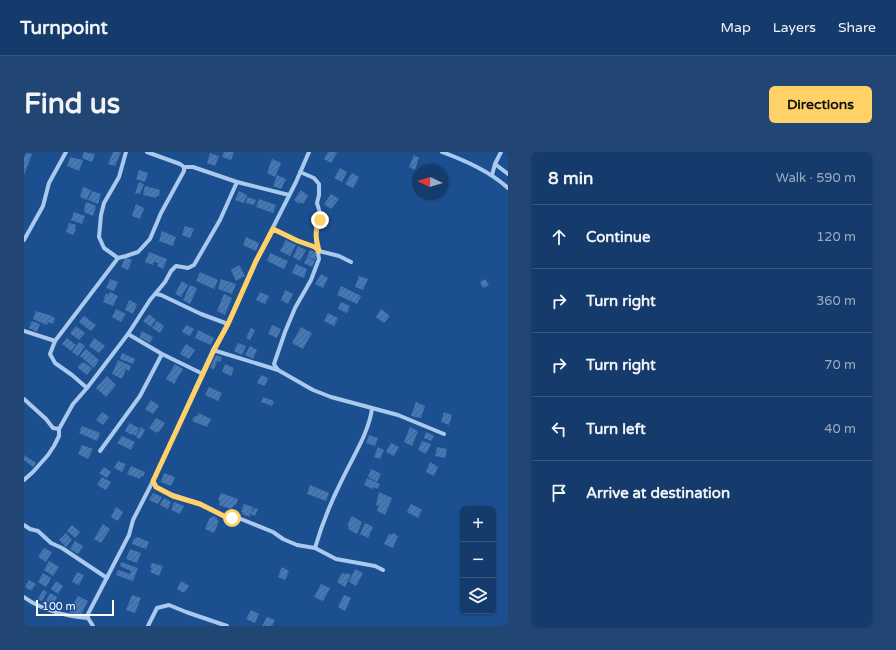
<!DOCTYPE html>
<meta charset="utf-8">
<style>
:root{--surface:#143b6b;--page:#214673;--text:#f1f3f6;--muted:#9dadc1;--line:#33557e;--accent:#ffd166}
body{margin:0;font-family:"Varela Round",sans-serif;background:var(--page);color:var(--text)}
.controls{position:absolute;right:12px;bottom:12px;display:grid;overflow:hidden;border-radius:6px;box-shadow:0 1px 3px #0004}
.controls button{width:36px;height:36px;display:grid;place-items:center;padding:0;border:0;border-bottom:1px solid var(--line);background:var(--surface);color:var(--text);font:20px sans-serif}
.compass{position:absolute;left:388px;top:12px;width:36px;height:36px;border-radius:50%;background:var(--surface);box-shadow:0 1px 3px #0004;rotate:274deg}
.scale{position:absolute;left:12px;bottom:10px;width:78px;box-sizing:border-box;padding-left:4px;border:2px solid #fff;border-top:0;font-size:11px;line-height:14px;white-space:nowrap;color:#fff;-webkit-text-stroke:3px #1b4f8f;paint-order:stroke}
.stop{position:absolute;width:12px;height:12px;margin:-9px;border:3px solid #ffd166;border-radius:50%;background:#fff}
.stop.end{background:#ffd166;border-color:#fff;box-shadow:0 1px 4px #0008}
.list{margin:0;padding:0;list-style:none}
h2{display:flex;justify-content:space-between;align-items:center;height:52px;margin:0;padding:0 16px;font-size:17px}
h2 small{font-size:13px;font-weight:400;color:var(--muted)}
.list li{display:grid;grid-template-columns:26px 1fr auto;gap:12px;align-items:center;box-sizing:border-box;height:64px;padding:0 16px;border-top:1px solid var(--line)}
.list b{display:block;font-size:15px;white-space:nowrap}
.list em{font-size:13px;font-style:normal;color:var(--muted)}
.icon{flex:none;width:22px;height:22px;fill:none;stroke:currentColor;stroke-width:2;stroke-linecap:round;stroke-linejoin:round}
.map{position:relative;flex:none;width:484px;height:474px;overflow:hidden;border-radius:6px}
header{display:flex;align-items:center;gap:24px;box-sizing:border-box;height:56px;padding:0 20px;background:var(--surface);border-bottom:1px solid var(--line)}
header strong{font-size:19px}
nav{display:flex;gap:22px;margin-inline-start:auto;font-size:14px}
.intro{display:flex;align-items:center;justify-content:space-between;box-sizing:border-box;height:96px;padding:0 24px}
h1{margin:0;font-size:28px}
.button{padding:10px 18px;border-radius:6px;background:var(--accent);color:#111;font-size:14px;font-weight:700}
main{display:flex;gap:24px;padding:0 24px}
aside{flex:1;background:var(--surface);border-radius:6px;box-shadow:0 1px 3px #0004}
.map>svg:first-child{display:block}
.building{fill:url(#building-hatch)}
.lines{fill:none;stroke-linecap:round;stroke-linejoin:round}
.minor{stroke:#a9c9ee;stroke-width:4}
.route{stroke:#ffd166;stroke-width:5}
</style>
<header>
<strong>Turnpoint</strong>
<nav><a>Map</a><a>Layers</a><a>Share</a></nav>
</header>
<div class="intro"><h1>Find us</h1><a class="button">Directions</a></div>
<main>
<div class="map">
<svg width="484" height="474" viewBox="0 0 484 474">
<defs>
<pattern id="building-hatch" width="6" height="6" patternUnits="userSpaceOnUse"><rect width="6" height="6" fill="#4478b7"/><path d="M-1 1l2-2M0 6l6-6M5 7l2-2" fill="none" stroke="#486282"/></pattern>
</defs>
<rect width="100%" height="100%" fill="#1b4f8f"/>
<g class="building">
<path d="M0,0L8,2L0,23Z"/>
<path d="M60,0L71,2L68,10L58,6Z"/>
<path d="M89,0H97L91,14L84,12Z"/>
<path d="M200,0H210L207,8L198,5Z"/>
<path d="M304,0H313L307,11L300,7Z"/>
<path d="M186,1L195,4L191,14L183,11Z"/>
<path d="M390,3L395,6L391,18L385,15Z"/>
<path d="M46,5L59,8L55,19L43,14Z"/>
<path d="M248,7L257,11L251,25L243,21Z"/>
<path d="M316,16L323,20L318,30L310,26Z"/>
<path d="M115,18L124,21L121,30L112,27Z"/>
<path d="M328,21L335,25L329,36L321,32Z"/>
<path d="M253,23L262,27L257,37L249,34Z"/>
<path d="M115,30L120,32L116,42L111,41Z"/>
<path d="M121,34L136,38L135,44H133L132,46L119,43Z"/>
<path d="M59,35L67,38L63,48L56,45Z"/>
<path d="M277,38L284,44L279,52L276,50L275,52L270,48Z"/>
<path d="M68,39L77,42L74,52L64,48Z"/>
<path d="M215,39L223,43L220,51L211,48Z"/>
<path d="M307,42L315,47L307,57L300,52Z"/>
<path d="M223,45L232,48L230,53L222,51Z"/>
<path d="M235,47L252,53L249,61L232,55Z"/>
<path d="M63,50L72,54L69,64L60,60L61,52Z"/>
<path d="M112,52L120,56L116,67L108,64Z"/>
<path d="M50,60L61,64L58,72L47,68Z"/>
<path d="M45,71L52,73L51,77H52L49,83L42,80Z"/>
<path d="M161,74L170,77L166,86L158,83Z"/>
<path d="M138,79L152,85L149,94L135,89Z"/>
<path d="M222,85L235,91L232,99L219,93Z"/>
<path d="M262,88L272,93L266,104L256,99Z"/>
<path d="M274,94L282,98L276,109L269,105Z"/>
<path d="M286,98L294,101L291,108L283,105Z"/>
<path d="M125,100L143,107L139,117L133,114L134,111L130,110L129,113L121,110Z"/>
<path d="M246,101L264,109L260,117L243,109Z"/>
<path d="M101,105L108,108L104,118L97,115Z"/>
<path d="M283,105L291,109L288,115L280,111Z"/>
<path d="M272,112L283,117L280,126L268,121Z"/>
<path d="M215,113L221,124L212,129L207,118Z"/>
<path d="M176,120L194,128L190,137L172,129Z"/>
<path d="M297,122L304,126L299,136L291,132Z"/>
<path d="M335,124L344,127L339,138L331,135Z"/>
<path d="M86,127L94,130L90,139L82,136Z"/>
<path d="M197,127L212,132L208,142L194,137Z"/>
<path d="M461,127L465,133L459,136L456,130Z"/>
<path d="M158,129L164,133L157,145L151,142Z"/>
<path d="M166,133L173,136L166,152L159,148Z"/>
<path d="M317,134L337,144L333,152L313,143Z"/>
<path d="M261,138L269,142L264,152L257,148Z"/>
<path d="M86,140L94,144L89,154L79,150L82,141L84,143Z"/>
<path d="M236,140L245,144L241,152L232,148Z"/>
<path d="M200,142L208,146L201,163L193,159Z"/>
<path d="M105,148L113,152L109,162L101,158Z"/>
<path d="M317,150L326,154L323,161L314,157Z"/>
<path d="M92,157L102,162L97,170L88,165Z"/>
<path d="M357,157L366,164L360,171L352,165Z"/>
<path d="M12,159L28,164V165L31,166L29,172L24,170L23,173L9,167Z"/>
<path d="M304,161L314,166L310,174L300,169Z"/>
<path d="M125,162L132,168L127,175L119,169Z"/>
<path d="M60,164L72,173L67,179L55,170Z"/>
<path d="M8,169L16,172L13,180L5,176Z"/>
<path d="M133,169L140,174L136,181L128,176Z"/>
<path d="M162,173L170,177L166,184L158,180Z"/>
<path d="M248,173L257,177L253,186L244,182Z"/>
<path d="M52,174L61,181L55,188L46,181Z"/>
<path d="M277,175L288,181L279,197L268,191Z"/>
<path d="M227,176L231,178L226,188L222,186Z"/>
<path d="M174,178L190,186L187,193L171,186Z"/>
<path d="M118,179L129,185L126,191L115,185Z"/>
<path d="M43,186L52,193L47,199L38,192Z"/>
<path d="M70,186L81,194L75,201L65,194Z"/>
<path d="M55,190L61,194L54,204L48,200Z"/>
<path d="M214,191L222,194L218,203L210,199Z"/>
<path d="M162,192L171,198L165,207L156,202Z"/>
<path d="M226,194L233,198L229,207L221,203Z"/>
<path d="M62,197L75,208L70,216L56,204Z"/>
<path d="M98,201L111,207L109,212L96,207Z"/>
<path d="M192,203L198,205L196,210L193,209L190,217L186,216Z"/>
<path d="M94,208L107,214L105,219L102,217L98,227L88,222Z"/>
<path d="M59,210L68,216L63,223L54,216V214Z"/>
<path d="M151,212L159,217L150,232L142,227Z"/>
<path d="M201,212L210,216L207,224L198,220Z"/>
<path d="M237,223L244,226L241,234L233,231Z"/>
<path d="M83,224L92,233L82,245L72,236Z"/>
<path d="M185,235L198,241L194,249L181,243Z"/>
<path d="M239,245L250,249L248,254L237,250Z"/>
<path d="M127,248L135,254L129,262L121,257Z"/>
<path d="M392,250L401,254L397,266L387,264Z"/>
<path d="M78,260L85,265L79,273L72,268Z"/>
<path d="M420,260L428,263L425,273L417,270Z"/>
<path d="M175,261L187,267L183,275L168,269L170,265L172,264H173Z"/>
<path d="M132,266L141,271L135,280L134,279L133,281L125,276Z"/>
<path d="M105,271L115,276L112,284L109,282L108,283L101,279Z"/>
<path d="M58,274L76,281L73,289L55,281Z"/>
<path d="M117,275L121,278L116,287L112,285Z"/>
<path d="M386,275L394,279L388,294L380,290Z"/>
<path d="M402,280L410,284L407,289L400,286Z"/>
<path d="M345,283L354,286L351,294L342,291Z"/>
<path d="M98,284L111,290L107,298L93,291Z"/>
<path d="M398,289L407,292L402,302L394,298Z"/>
<path d="M367,291L375,295L370,304L362,300Z"/>
<path d="M58,293L69,297L64,307L54,302Z"/>
<path d="M354,295L360,298L356,307L350,305Z"/>
<path d="M413,295L423,297L421,306L411,304Z"/>
<path d="M0,303L12,311L9,315L0,308Z"/>
<path d="M94,309L102,312L98,320L90,316Z"/>
<path d="M406,310L414,315L410,324L402,320Z"/>
<path d="M107,314L121,320L119,325L117,324L116,327L103,322Z"/>
<path d="M80,315L87,320L83,326L75,321Z"/>
<path d="M347,317L357,322L353,330L344,325Z"/>
<path d="M140,321L151,325L147,334L137,330Z"/>
<path d="M78,325L87,330L82,338L73,333Z"/>
<path d="M343,326L356,332L353,337L350,335L349,337L340,333Z"/>
<path d="M286,333L305,341L302,349L283,342Z"/>
<path d="M355,340L368,346L361,363L353,359L355,354L352,353Z"/>
<path d="M129,341L138,345L134,352L125,348Z"/>
<path d="M197,341L214,347L212,353L211,352L207,357L195,353L196,349L194,348Z"/>
<path d="M140,346L147,350L144,357L136,353Z"/>
<path d="M150,350L160,354L156,362L147,358Z"/>
<path d="M220,352L229,355L227,361L230,356L234,357L231,364L226,362V365L218,362L219,360H217Z"/>
<path d="M387,352L398,358L394,366L383,360Z"/>
<path d="M92,355L99,360L94,369L87,365Z"/>
<path d="M189,364L193,366V368L195,369L190,381L181,377L186,365L188,366Z"/>
<path d="M328,364L338,370L333,382L324,377L325,374L323,373Z"/>
<path d="M341,371L349,375L344,386L336,382Z"/>
<path d="M79,372L86,377L77,391L70,387Z"/>
<path d="M48,373L56,380L51,386L43,379Z"/>
<path d="M42,381L48,388L42,395L35,388Z"/>
<path d="M369,381L374,384L369,396L360,392L365,382L368,383Z"/>
<path d="M113,385L125,390L122,397L108,392L110,386L112,387Z"/>
<path d="M51,389L59,394L54,402L46,397Z"/>
<path d="M20,396L28,400L22,410L14,405Z"/>
<path d="M106,397L117,401L113,411L102,407Z"/>
<path d="M25,409L35,415L29,424L20,418Z"/>
<path d="M97,410L114,416L109,429L92,423L94,418L106,422L107,419L96,414Z"/>
<path d="M128,411L139,414L135,424L126,420L128,416L126,415Z"/>
<path d="M258,415L265,419L261,428L254,425Z"/>
<path d="M331,417L339,421L332,434L325,430Z"/>
<path d="M53,420L60,423L55,433L48,430Z"/>
<path d="M19,421L27,426L22,435L14,430Z"/>
<path d="M318,421L321,422L322,421L327,423L321,435L313,430Z"/>
<path d="M5,428L12,432L7,439L1,435Z"/>
<path d="M32,429L39,434L34,442L27,437Z"/>
<path d="M157,429L165,434L160,441L153,437Z"/>
<path d="M297,432L306,436L299,449L290,445Z"/>
<path d="M19,438L23,440L18,449L14,447Z"/>
<path d="M26,441L33,445L29,453L22,449Z"/>
<path d="M108,443L117,446L111,461L102,458Z"/>
<path d="M320,443L327,446L321,459L314,455Z"/>
<path d="M54,444L64,449L56,465L45,460Z"/>
<path d="M227,458L235,462L231,471L222,467Z"/>
<path d="M243,465L251,468L248,474H238Z"/>
</g>
<g class="lines">
<g class="minor">
<path d="M418,0C442,9 465,19 484,36"/>
<path d="M471,12L484,22"/>
<path d="M160,15H169L213,30L265,43"/>
<path d="M468,23L471,12L477,0"/>
<path d="M249,77L274,89L291,95L295,99L315,104L327,110"/>
<path d="M0,88L19,54L25,31L42,0"/>
<path d="M94,106L80,96L75,85L77,63L80,51L95,25L102,0"/>
<path d="M132,142L137,143L177,162L204,172"/>
<path d="M0,179L31,189"/>
<path d="M104,182L138,202L179,222"/>
<path d="M189,198L254,218L289,238L307,245L374,263L420,282"/>
<path d="M254,218L250,212L261,180L271,156L287,128L295,107L292,88V76L296,68V61L293,51L295,43V32L290,26L276,20"/>
<path d="M63,236L48,223L31,211L26,202L31,189L94,106L102,104L114,100L126,87L137,61L160,19V15L156,12L123,0"/>
<path d="M0,247L22,267L29,276L35,277"/>
<path d="M76,299L116,244L138,202"/>
<path d="M0,328L9,320L24,303L30,294L35,284V277L49,252L63,236L104,182L126,148L141,130L147,119L152,114L164,116L170,113L196,68L213,30"/>
<path d="M129,329L132,335L149,343L176,352L200,364L217,367L249,380L259,387L273,393L291,396L312,407L351,414L359,418"/>
<path d="M0,373L6,377L14,379L27,391L38,396L83,426"/>
<path d="M291,396C297,375 307,350 317,330C328,306 344,283 348,257"/>
<path d="M0,445C18,458 42,464 64,466"/>
<path d="M69,474L64,466V462L105,383L109,368L129,329L189,198L204,172L232,109L272,30L285,0"/>
<path d="M124,474L133,456L145,453L162,460L203,474"/>
</g>
</g>
<g class="lines">
<path class="route" d="M208,366L200,364L176,352L149,344L132,335L129,329L190,198L204,172L232,109L249,77L274,89L291,95L295,99C292,87 290,79 296,68"/>
</g>
</svg>
<div class="controls">
<button>+</button>
<button>−</button>
<button><svg class="icon" aria-label="layers" viewBox="0 0 24 24"><path d="M12 4l9 5-9 5-9-5zM3 14l9 5 9-5"/></svg></button>
</div>
<svg class="compass" viewBox="-18 -18 36 36"><path d="M0-13l5 13h-10z" fill="#e53935"/><path d="M0 13l5-13h-10z" fill="#9dadc1"/></svg>
<div class="scale">100 m</div>
<div class="stop" style="left:208px;top:366px"></div>
<div class="stop end" style="left:296px;top:68px"></div>
</div>
<aside>
<h2>8 min<small>Walk · 590 m</small></h2>
<ul class="list">
<li><svg class="icon" aria-label="ahead" viewBox="0 0 24 24"><path d="M12 20V5M6 11l6-6 6 6"/></svg><div><b>Continue</b></div><em>120 m</em></li>
<li><svg class="icon" aria-label="right" viewBox="0 0 24 24"><path d="M7 20v-9h11M14 6l5 5-5 5"/></svg><div><b>Turn right</b></div><em>360 m</em></li>
<li><svg class="icon" aria-label="right" viewBox="0 0 24 24"><path d="M7 20v-9h11M14 6l5 5-5 5"/></svg><div><b>Turn right</b></div><em>70 m</em></li>
<li><svg class="icon" aria-label="left" viewBox="0 0 24 24"><path d="M17 20v-9H6M10 6l-5 5 5 5"/></svg><div><b>Turn left</b></div><em>40 m</em></li>
<li><svg class="icon" aria-label="arrive" viewBox="0 0 24 24"><path d="M6 21V4h12l-3 4 3 4H6"/></svg><div><b>Arrive at destination</b></div></li>
</ul>
</aside>
</main>
